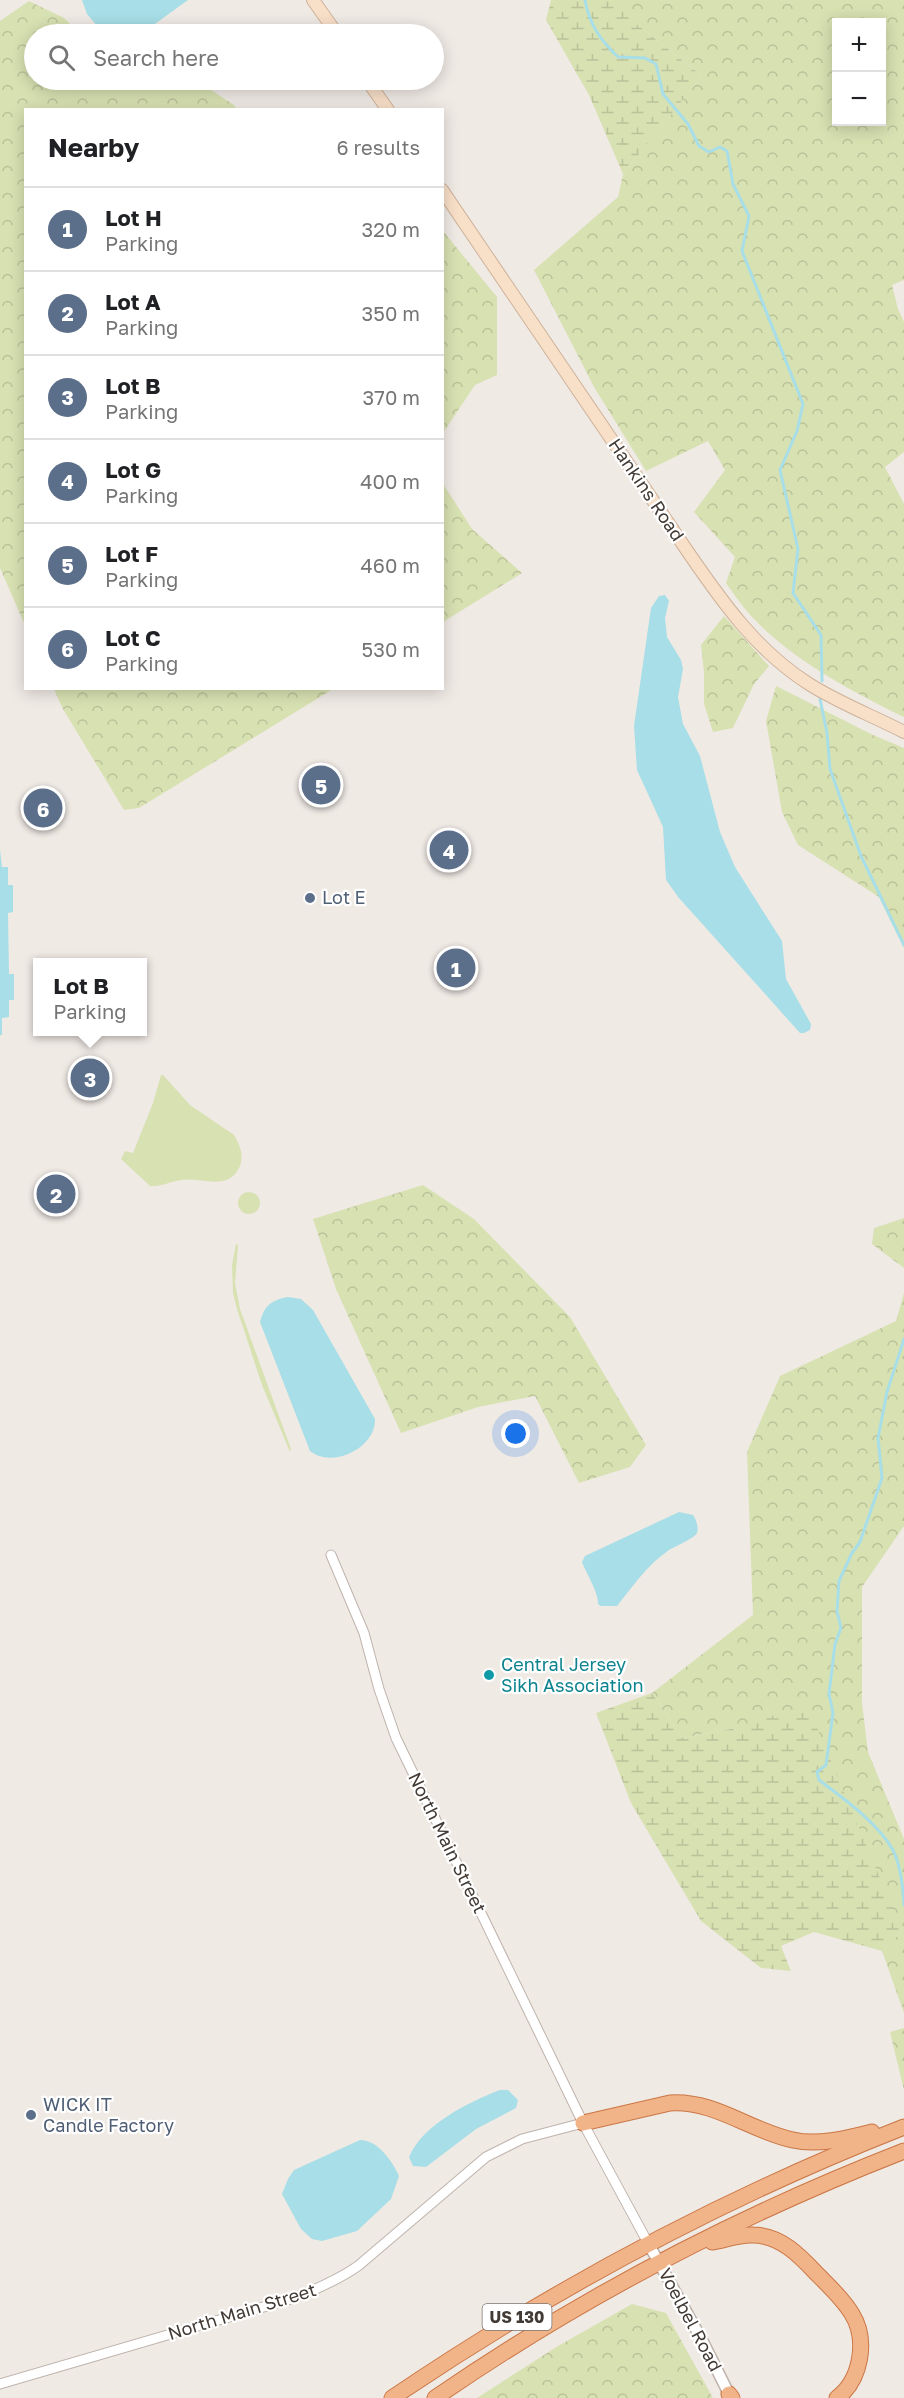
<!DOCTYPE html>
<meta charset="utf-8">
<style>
:root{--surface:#fff;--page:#f2f2f2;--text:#202124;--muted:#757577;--line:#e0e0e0;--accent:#e22b40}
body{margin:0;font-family:"Golos Text",sans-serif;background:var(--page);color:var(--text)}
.controls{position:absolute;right:18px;top:18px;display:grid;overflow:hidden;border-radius:0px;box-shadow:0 3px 15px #0003}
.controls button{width:54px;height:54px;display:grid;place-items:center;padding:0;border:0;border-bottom:2px solid var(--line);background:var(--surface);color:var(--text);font:30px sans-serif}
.you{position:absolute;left:516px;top:1434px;width:21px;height:21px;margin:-15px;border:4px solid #fff;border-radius:50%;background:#1a73e8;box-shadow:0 0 0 9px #1a73e833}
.badge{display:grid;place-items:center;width:39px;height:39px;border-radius:50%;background:var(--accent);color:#fff;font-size:20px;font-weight:700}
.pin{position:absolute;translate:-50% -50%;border:3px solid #fff;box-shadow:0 2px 6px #0006}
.popup{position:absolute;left:33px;top:958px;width:114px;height:78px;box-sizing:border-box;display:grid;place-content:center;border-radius:0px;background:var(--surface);filter:drop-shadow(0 2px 4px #0005);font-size:20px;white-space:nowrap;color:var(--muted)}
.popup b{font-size:22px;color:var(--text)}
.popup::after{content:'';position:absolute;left:50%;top:100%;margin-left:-12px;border:12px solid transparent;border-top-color:var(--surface)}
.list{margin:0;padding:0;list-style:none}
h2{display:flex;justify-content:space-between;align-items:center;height:78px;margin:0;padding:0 24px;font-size:26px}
h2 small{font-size:20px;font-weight:400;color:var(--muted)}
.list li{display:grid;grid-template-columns:39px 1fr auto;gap:18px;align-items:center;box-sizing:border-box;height:84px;padding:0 24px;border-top:2px solid var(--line)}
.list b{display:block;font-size:22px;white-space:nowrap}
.list p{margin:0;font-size:20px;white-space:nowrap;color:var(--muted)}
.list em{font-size:20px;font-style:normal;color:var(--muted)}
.icon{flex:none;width:33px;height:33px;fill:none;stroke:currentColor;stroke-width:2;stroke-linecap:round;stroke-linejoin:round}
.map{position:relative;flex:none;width:904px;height:2398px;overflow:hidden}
.search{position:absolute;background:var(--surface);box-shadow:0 3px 15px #0003;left:24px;top:24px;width:420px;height:66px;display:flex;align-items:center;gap:15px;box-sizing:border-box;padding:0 21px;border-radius:33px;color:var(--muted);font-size:22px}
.panel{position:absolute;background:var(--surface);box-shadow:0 3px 15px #0003;left:24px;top:108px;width:420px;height:582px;border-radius:0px}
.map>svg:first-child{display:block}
.grass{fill:#d8e1b2}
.forest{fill:url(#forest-crowns);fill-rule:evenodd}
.wetland{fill:url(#wetland-marsh)}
.water{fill:#a7dee7}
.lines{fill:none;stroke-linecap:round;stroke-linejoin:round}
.stream{stroke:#a7dee7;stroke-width:3}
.minor-casing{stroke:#beb3ac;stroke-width:11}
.tertiary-casing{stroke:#beb3ac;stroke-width:13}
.secondary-casing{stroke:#ceb39b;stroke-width:14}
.trunk-casing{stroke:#cb7645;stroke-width:17}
.minor{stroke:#fff;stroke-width:9}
.tertiary{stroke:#fff;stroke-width:10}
.secondary{stroke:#f8dfc8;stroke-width:12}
.trunk{stroke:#f0b488;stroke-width:15}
.service-dot{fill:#5c6f8a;stroke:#fff;stroke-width:2}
.culture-dot{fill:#0f9aa8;stroke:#fff;stroke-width:2}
.labels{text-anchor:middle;stroke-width:4.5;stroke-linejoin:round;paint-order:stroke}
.shield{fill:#fff;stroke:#7b7572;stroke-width:1.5}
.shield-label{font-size:16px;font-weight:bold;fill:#423a35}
.street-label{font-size:18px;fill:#423a35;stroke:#fff}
.service-label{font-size:18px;fill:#4e5e75;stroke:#fff;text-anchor:start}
.culture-label{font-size:18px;fill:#0d838f;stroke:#fff;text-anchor:start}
</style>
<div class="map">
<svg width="904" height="2398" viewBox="0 0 904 2398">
<defs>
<pattern id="forest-crowns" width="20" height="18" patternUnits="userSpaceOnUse" patternTransform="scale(1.5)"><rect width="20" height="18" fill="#d8e1b2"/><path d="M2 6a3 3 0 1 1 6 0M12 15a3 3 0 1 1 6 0" fill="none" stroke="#bbc29a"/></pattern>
<pattern id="wetland-marsh" width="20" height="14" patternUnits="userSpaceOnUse" patternTransform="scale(1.5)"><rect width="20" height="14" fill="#d8e1b2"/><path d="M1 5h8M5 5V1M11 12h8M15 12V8" fill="none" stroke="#bbc29a"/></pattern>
</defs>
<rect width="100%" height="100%" fill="#f0eae5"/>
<g class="grass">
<path d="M161,1075H163L190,1105L234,1135C240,1145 244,1155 240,1166C229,1192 202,1177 182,1180C171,1181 161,1187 150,1186L121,1159L125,1151L133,1153L153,1103Z"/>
<circle cx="249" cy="1203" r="11"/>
<path d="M236,1244L238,1245L235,1283L240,1309L291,1449L290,1452L262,1385L237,1309L233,1293L232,1265Z"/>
</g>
<g class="forest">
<path d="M630,0H904V280L892,285L898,309L904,322V452L885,467L904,504V717C849,690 794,661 751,616C742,606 734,594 726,583L735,557L694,512L725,470L708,441L646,471L594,387L534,270L618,197L623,174L702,76L630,19ZM836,22H882V122H836Z"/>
<path d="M29,1L64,18L80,34H34V80H196L234,105L236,109L26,110L25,625L0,568V21Z"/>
<path d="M443,231L497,297V375L475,385L443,433Z"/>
<path d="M442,482L472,529L522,573L443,622Z"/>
<path d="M724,616L769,666L754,684L733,728L713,732L704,704V672L701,645Z"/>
<path d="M776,686L873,735L904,748V948L879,897L798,845L782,812L766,721Z"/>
<path d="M54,689H333L139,808L124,810L63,709Z"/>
<path d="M423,1185L474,1219L570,1317L646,1445L630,1467L579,1483L535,1396L478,1407L401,1433L336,1289L313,1219Z"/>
<path d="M904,1218V1268L872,1244L874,1228Z"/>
<path d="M904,1293V1526L862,1587V1703L868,1752L904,1839V2013L882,1951L902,1931L736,1728L682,1738L652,1693L753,1615L747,1452L780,1376L896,1321Z"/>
<path d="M904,2028V2090L890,2032Z"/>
<path d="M632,2304L666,2313L713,2398H477L558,2346Z"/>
</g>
<g class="wetland">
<path d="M551,0H630V19L702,76L623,174L589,95L546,20Z"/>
<path d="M652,1693L682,1738L736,1728L807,1704L902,1931L882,1951L814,1932L781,1946L791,1971L761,1968L701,1921L631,1803L596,1713Z"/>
</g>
<g class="water">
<path d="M82,0H188L141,34H104L87,14Z"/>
<path d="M665,595L669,601L665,618L667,637L681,660L683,669L678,697L683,724L700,756L720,832L735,867L782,941L786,979L811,1024L810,1030L804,1033H800L679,898L666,880L663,827L637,770L634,726L651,608L659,596Z"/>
<path d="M0,850L2,867H8V885H13V912L8,913L9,974H14V1000H9V1017L2,1018V1035H0Z"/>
<path d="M288,1297L301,1299L313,1310L375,1419C376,1448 332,1469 310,1451L260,1322C264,1306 271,1300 288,1297Z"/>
<path d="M679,1512L693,1515C696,1519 699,1528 697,1533C695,1538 674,1547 669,1550C647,1565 633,1586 617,1606H601L598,1604C599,1593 586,1573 582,1562L585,1556Z"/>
<path d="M500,2090H508L518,2100L516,2108L476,2129L426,2167L413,2166L409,2157C423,2124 469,2102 500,2090Z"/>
<path d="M360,2140C378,2140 392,2161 399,2176L391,2199L357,2231L322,2241L312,2239L301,2229L282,2194L288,2179L294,2170Z"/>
</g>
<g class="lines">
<g class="stream">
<path d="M585,0C589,24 601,41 618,57L645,58L656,64L663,94L688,124L699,146L709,152L720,147L727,151L733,184L749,216L742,251L803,404L797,431L780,470L798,549L793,593L821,635L822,681"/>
<path d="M820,699L827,733L830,769L861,856L904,945"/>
<path d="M904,1339L887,1392L878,1438L882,1478L860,1542L852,1553L839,1581L837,1611L841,1628L835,1644L829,1694L833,1713L826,1765L817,1772L819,1780C843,1798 878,1823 893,1850C901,1866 903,1887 904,1905"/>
</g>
<defs>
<g id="minor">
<path d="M331,1555L364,1633L379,1689L396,1738L583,2123L648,2243"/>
<path d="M0,2384L294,2298C317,2289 338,2280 358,2266L486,2157L522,2139L583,2123"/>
</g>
<path id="tertiary" d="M648,2243L702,2340L731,2398"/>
<g id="secondary">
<path d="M313,0L337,34"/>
<path d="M367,80L388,110"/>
<path d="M442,190L688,552C723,603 757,651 809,684C839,703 873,716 904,732"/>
</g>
<g id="trunk">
<path d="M583,2123L670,2103C715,2100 750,2131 793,2140C818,2146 848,2138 872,2132"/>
<path d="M712,2242C725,2240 740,2234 753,2235C781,2235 801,2257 818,2275C830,2287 843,2299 852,2314C868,2340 861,2380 837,2398"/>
<path d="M729,2394L732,2398"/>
<path d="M392,2398C553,2289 723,2198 904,2127"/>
<path d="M435,2398C580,2298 740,2215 904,2151"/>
</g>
</defs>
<use href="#minor" class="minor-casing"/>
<use href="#tertiary" class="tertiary-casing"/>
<use href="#secondary" class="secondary-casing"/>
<use href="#trunk" class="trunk-casing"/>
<use href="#minor" class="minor"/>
<use href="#tertiary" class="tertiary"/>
<use href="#secondary" class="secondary"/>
<use href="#trunk" class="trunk"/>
</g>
<g class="service-dot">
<circle cx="310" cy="898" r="6"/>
<circle cx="31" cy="2115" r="6"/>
</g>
<circle class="culture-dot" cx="489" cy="1675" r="6"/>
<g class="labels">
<rect class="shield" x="482.5" y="2304" width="69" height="26" rx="4.5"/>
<g class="shield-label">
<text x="517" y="2323">US 130</text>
</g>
<g class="street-label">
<text transform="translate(646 490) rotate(56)" y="6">Hankins Road</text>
<text transform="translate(447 1843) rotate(64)" y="6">North Main Street</text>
<text transform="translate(242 2312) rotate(-17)" y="6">North Main Street</text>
<text transform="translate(690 2320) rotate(62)" y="6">Voelbel Road</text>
</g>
<g class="service-label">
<text x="322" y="904">Lot E</text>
<text x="43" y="2111">WICK IT<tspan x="43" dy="21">Candle Factory</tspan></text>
</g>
<g class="culture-label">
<text x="501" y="1671">Central Jersey<tspan x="501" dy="21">Sikh Association</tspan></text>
</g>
</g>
</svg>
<div class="controls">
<button>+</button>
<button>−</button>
</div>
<div class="you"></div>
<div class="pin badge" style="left:456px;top:968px;background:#5c6f8a">1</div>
<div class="pin badge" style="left:56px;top:1194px;background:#5c6f8a">2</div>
<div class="pin badge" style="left:90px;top:1078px;background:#5c6f8a">3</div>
<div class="popup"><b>Lot B</b>Parking</div>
<div class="pin badge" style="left:449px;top:850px;background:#5c6f8a">4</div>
<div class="pin badge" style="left:321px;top:785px;background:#5c6f8a">5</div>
<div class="pin badge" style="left:43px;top:808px;background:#5c6f8a">6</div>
<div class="search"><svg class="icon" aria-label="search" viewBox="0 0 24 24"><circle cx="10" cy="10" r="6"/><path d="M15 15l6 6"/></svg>Search here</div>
<section class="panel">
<h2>Nearby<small>6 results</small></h2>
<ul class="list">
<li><span class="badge" style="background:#5c6f8a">1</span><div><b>Lot H</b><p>Parking</p></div><em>320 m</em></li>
<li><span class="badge" style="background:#5c6f8a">2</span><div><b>Lot A</b><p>Parking</p></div><em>350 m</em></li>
<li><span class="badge" style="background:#5c6f8a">3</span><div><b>Lot B</b><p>Parking</p></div><em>370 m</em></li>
<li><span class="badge" style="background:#5c6f8a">4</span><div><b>Lot G</b><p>Parking</p></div><em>400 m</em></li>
<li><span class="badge" style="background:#5c6f8a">5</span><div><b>Lot F</b><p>Parking</p></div><em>460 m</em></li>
<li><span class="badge" style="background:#5c6f8a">6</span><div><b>Lot C</b><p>Parking</p></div><em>530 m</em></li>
</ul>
</section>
</div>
